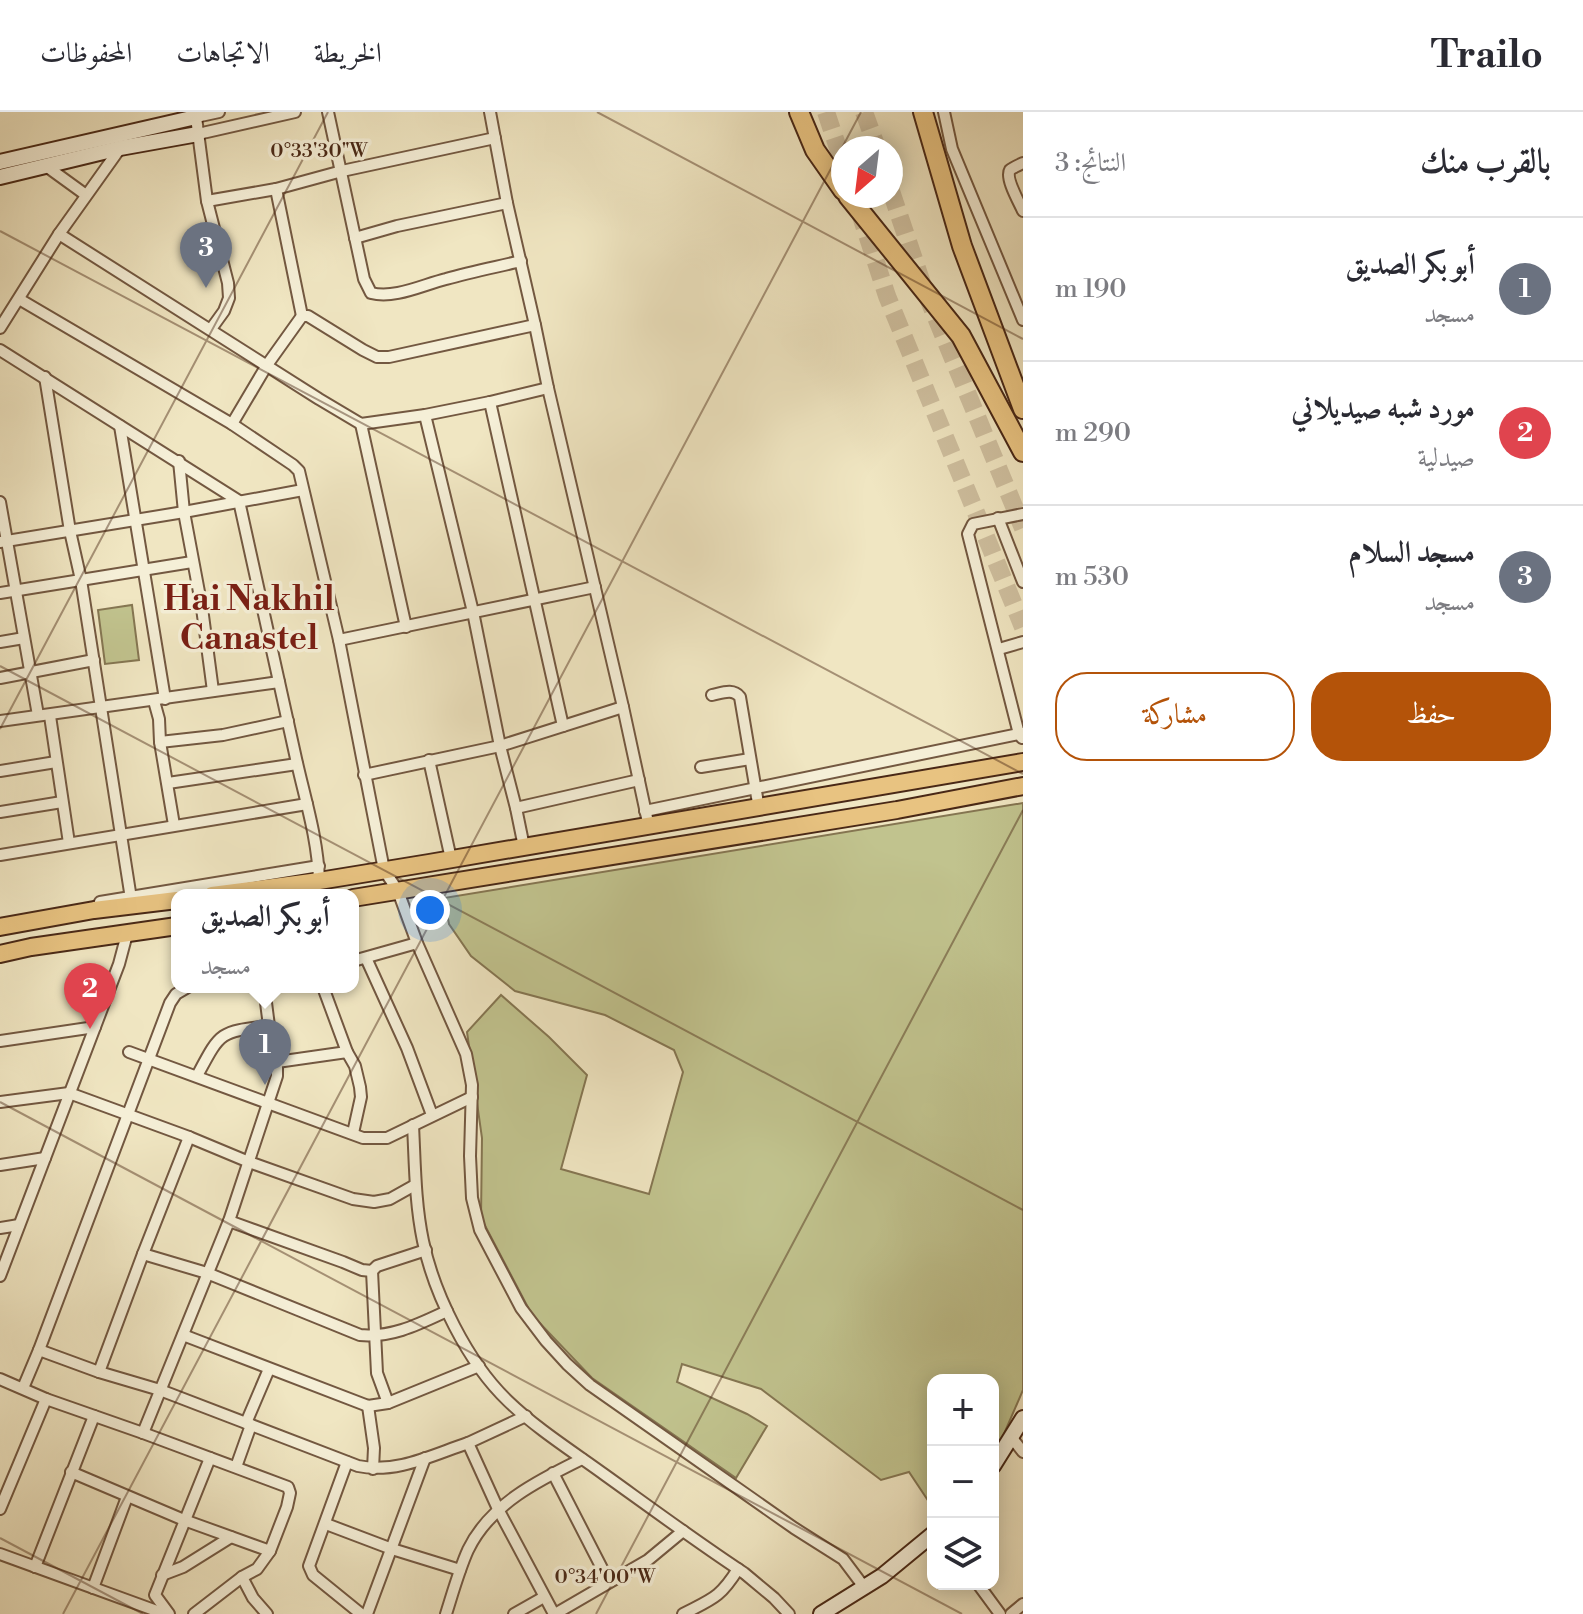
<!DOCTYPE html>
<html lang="ar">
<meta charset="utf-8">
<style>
:root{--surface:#fff;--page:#f2f2f3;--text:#2b2b33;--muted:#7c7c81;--line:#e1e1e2;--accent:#b45309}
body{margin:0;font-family:"Libre Bodoni",Amiri,serif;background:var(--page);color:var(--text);direction:rtl}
.controls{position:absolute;right:24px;bottom:24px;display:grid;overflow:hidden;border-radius:16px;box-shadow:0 4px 20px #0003}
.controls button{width:72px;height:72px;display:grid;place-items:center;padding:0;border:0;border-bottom:2px solid var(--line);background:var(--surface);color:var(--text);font:40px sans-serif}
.compass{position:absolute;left:831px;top:24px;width:72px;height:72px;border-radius:50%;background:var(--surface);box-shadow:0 4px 20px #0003;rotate:208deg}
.you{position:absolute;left:430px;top:798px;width:28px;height:28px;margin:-20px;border:6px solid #fff;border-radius:50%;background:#1a73e8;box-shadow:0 0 0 12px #1a73e833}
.badge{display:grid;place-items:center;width:52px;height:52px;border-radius:50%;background:var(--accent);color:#fff;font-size:26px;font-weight:700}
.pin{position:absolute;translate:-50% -66px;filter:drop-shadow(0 2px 4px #0008)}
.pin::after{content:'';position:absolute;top:42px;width:28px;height:24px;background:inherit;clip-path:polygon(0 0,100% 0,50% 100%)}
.popup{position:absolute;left:171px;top:777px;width:188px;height:104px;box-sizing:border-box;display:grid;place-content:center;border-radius:16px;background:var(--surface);filter:drop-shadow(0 2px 6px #0005);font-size:26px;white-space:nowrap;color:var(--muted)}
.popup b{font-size:30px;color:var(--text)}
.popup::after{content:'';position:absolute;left:50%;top:100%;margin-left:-16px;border:16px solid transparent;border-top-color:var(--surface)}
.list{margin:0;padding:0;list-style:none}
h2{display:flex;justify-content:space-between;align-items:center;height:104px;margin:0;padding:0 32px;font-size:34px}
h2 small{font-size:26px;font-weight:400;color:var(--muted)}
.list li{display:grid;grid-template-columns:52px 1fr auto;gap:24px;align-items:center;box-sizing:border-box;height:144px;padding:0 32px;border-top:2px solid var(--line)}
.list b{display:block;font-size:30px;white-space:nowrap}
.list p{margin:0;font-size:26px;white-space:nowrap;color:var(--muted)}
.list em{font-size:26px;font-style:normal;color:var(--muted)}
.actions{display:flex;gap:16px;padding:24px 32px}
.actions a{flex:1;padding:18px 0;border:2px solid var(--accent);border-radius:32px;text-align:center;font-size:28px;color:var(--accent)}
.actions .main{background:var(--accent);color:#fff}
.icon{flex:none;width:44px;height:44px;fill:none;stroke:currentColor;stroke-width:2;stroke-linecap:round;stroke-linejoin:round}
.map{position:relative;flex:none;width:1023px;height:1502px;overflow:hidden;direction:ltr}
header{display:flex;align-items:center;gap:48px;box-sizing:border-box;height:112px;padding:0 40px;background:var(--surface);border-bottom:2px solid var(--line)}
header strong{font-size:38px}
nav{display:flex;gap:44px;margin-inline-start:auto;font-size:28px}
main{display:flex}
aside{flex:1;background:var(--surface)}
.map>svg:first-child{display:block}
.park{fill:#c1c38e;stroke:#857652;stroke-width:2}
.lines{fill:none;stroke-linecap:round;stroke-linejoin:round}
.highway-tunnel{stroke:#cfc0a0;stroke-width:18;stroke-dasharray:18 9;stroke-linecap:butt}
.street-casing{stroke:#735841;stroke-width:14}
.secondary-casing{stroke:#492816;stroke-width:18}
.primary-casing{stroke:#492816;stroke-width:20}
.highway-casing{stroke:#492816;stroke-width:22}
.street{stroke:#f5efd7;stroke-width:10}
.secondary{stroke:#f5efd7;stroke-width:14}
.primary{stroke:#e8c381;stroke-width:16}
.highway{stroke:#e8c381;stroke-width:18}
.ticks{fill:none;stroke:#492816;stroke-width:2;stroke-opacity:0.45}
.labels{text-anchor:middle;stroke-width:7;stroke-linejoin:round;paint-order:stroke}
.neighbourhood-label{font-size:34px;font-weight:bold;fill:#7a1f14;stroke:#f5efd7}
.ticks-label{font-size:20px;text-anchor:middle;fill:#492816;stroke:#f5efd7;stroke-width:7;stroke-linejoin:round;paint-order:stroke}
</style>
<header>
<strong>Trailo</strong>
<nav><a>الخريطة</a><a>الاتجاهات</a><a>المحفوظات</a></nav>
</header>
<main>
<aside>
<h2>بالقرب منك<small>النتائج: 3</small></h2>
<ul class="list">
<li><span class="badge" style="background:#6b7280">1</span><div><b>أبو بكر الصديق</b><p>مسجد</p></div><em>190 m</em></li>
<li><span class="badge" style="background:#e0444e">2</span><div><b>مورد شبه صيديلاني</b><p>صيدلية</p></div><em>290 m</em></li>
<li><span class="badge" style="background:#6b7280">3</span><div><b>مسجد السلام</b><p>مسجد</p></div><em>530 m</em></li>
</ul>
<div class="actions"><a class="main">حفظ</a><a>مشاركة</a></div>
</aside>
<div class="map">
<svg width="1023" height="1502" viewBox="0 0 1023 1502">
<rect width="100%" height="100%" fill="#f0e6c2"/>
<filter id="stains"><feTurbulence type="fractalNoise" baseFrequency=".0025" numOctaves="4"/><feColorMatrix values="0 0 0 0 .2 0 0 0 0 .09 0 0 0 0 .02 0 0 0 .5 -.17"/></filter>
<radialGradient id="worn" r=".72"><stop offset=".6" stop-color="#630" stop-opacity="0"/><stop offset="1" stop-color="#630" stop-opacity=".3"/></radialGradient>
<g class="park">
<path d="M132,493L139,548L105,552L98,498Z"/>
<path d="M1023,691V1278L997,1338L993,1343V1268H933V1396L909,1360L881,1368L761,1277L682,1252L677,1270L747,1302L767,1314L736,1366L592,1266L532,1203L481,1106L482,1026L467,920L501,883L549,925L587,963L561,1057L649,1082L683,960L674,938L605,903L515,879L471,844L449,812L444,786Z"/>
</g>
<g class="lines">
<g class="highway-tunnel">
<path d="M826,0L843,51"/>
<path d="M864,0L877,36"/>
<path d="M891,79L923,174L1023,416"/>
<path d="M859,98L887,184L1023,515"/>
</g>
<defs>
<g id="street">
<path d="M328,0L364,167L371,181C395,187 422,173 446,167C471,160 496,155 521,149"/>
<path d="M490,0L507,91L535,213L548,276L623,595L649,715"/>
<path d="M944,0L952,37L1023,208"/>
<path d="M198,22L295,0"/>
<path d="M1023,51C1021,52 1012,56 1010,58C1005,66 1019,90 1023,99"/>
<path d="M46,54L86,83"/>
<path d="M276,77L302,204H308L363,238L377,245H389L535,213"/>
<path d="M207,89L276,77L342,59L495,26"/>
<path d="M59,122L319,287L361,312L425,303L490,290L548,276"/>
<path d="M355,126L397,114L507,91"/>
<path d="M19,187L232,312L293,353L299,359L339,528L384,758L398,779L417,831L466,942L472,973L470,1044L472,1086L480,1118L521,1196L546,1229L567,1252L590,1273L794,1416L843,1447L864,1475"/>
<path d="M0,216L59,122L121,35"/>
<path d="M211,217L224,199L229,186L228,171L207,89L196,5L219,0"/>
<path d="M0,238L239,389C258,473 276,558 295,642C304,684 318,726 319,769"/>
<path d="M45,265L70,419L81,468L132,793"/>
<path d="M490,290L563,614"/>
<path d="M425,303L473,500L500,634L516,696L524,735"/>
<path d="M232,312L267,253L302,204"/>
<path d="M361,312L406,515"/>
<path d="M120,314L165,587"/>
<path d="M179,349L184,400L202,496L213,579"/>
<path d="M0,390L38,603"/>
<path d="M998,406L1023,470"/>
<path d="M0,430L184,400L303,378"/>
<path d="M0,481L192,450"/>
<path d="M339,528L595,475"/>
<path d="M0,530L24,526"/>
<path d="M999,537L1023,530"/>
<path d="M0,566L94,548"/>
<path d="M712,583C722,581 733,576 740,585L759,697"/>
<path d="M154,589L159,607L160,630L174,713"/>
<path d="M50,604L69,731"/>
<path d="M0,609L279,570"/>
<path d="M1022,626L1019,622L968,422L973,412L1023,402"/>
<path d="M160,630L223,623L288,609"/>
<path d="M429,648L451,747"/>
<path d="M701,655L750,647"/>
<path d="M0,659L56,650"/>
<path d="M364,663L500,634L623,595"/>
<path d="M168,671L297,652"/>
<path d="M516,696L639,668"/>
<path d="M645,699L1023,621"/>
<path d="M0,700L62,690"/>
<path d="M0,743L307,692"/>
<path d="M100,790L319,754"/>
<path d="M366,846L407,936L432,1003"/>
<path d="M353,849L417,831"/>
<path d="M323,875L347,940L355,954L360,975L361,985L353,1021"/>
<path d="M0,929L95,915"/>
<path d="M129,940L363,1026H387L472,985"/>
<path d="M277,950L347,940"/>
<path d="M197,964C221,919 219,920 269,914"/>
<path d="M0,990L69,981L189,1025L249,1050L353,1087L374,1090L390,1087L415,1073"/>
<path d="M413,1013C415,1052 415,1091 423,1129C434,1182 468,1251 508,1289C537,1317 572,1339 605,1363C651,1396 697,1430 744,1461L774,1486L789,1502"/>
<path d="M0,1053L45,1046"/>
<path d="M229,1109L343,1150L362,1158L372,1159L377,1154L426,1138"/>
<path d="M0,1116L19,1113"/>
<path d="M143,1142L207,1161L360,1223C392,1226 419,1212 447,1199"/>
<path d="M372,1159L377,1261L388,1291"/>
<path d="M0,1164L119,852L127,822"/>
<path d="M183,1223L368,1294L388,1291L479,1254"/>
<path d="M39,1238L99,1260L160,1278L358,1354C396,1362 432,1343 468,1331L498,1397L554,1502"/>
<path d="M99,1260L143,1142L189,1025"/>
<path d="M0,1267L46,1287L143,1321L288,1375L290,1381L287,1395L270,1439L257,1457L242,1465L194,1502"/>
<path d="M23,1276L39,1238L170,891L176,882L188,875"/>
<path d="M368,1294L374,1336L373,1357"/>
<path d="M246,1311L269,1257"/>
<path d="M143,1321L229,1109L277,964V950L269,914L264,875"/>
<path d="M1012,1326L1023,1340"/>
<path d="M468,1331L526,1304"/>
<path d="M347,1350L309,1454L313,1463L361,1502"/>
<path d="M236,1355L251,1313"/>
<path d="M71,1360L184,1408L270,1439"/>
<path d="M553,1361L609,1470"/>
<path d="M0,1397L46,1287"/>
<path d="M326,1412L392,1437L460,1458"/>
<path d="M0,1442L165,1502"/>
<path d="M35,1455L94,1304"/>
<path d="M162,1463L183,1455L231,1425"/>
<path d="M242,1465L253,1486L267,1502"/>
<path d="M978,1472L1000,1502"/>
<path d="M93,1476L127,1385"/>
<path d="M169,1502L155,1483L210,1346"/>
<path d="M367,1502L425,1346"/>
<path d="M446,1502C453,1480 459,1458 468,1438C490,1392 539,1368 582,1347"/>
<path d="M514,1502L544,1485"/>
<path d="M555,1502L648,1448L683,1419"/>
<path d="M683,1502C712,1487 720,1486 738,1457"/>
<path d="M1011,1502L1023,1492"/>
</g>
<g id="secondary">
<path d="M0,50L196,5"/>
<path d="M0,65L120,36L198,22"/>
<path d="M993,1354L1023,1306"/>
<path d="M821,1502L882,1464L933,1422"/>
</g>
<g id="primary">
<path d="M212,783L319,769L429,751L1023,650"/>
<path d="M353,786L897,698L1023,674"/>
<path d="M0,815L94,798L177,788"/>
<path d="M0,842L31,835L177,814"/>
</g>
<g id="highway">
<path d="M799,0L815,38L843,78"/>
<path d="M923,0L962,134L1023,297"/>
<path d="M848,84L961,224L1023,340"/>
</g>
</defs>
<use href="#street" class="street-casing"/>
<use href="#secondary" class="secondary-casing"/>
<use href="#primary" class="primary-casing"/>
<use href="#highway" class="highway-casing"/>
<use href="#street" class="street"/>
<use href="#secondary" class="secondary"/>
<use href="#primary" class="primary"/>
<use href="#highway" class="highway"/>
</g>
<path class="ticks" d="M597,0L1023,227M0,119L1023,662M0,554L1023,1098M0,617L328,0M0,990L962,1502M0,1426L143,1502M63,1502L861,0M596,1502L1023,698"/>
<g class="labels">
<g class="neighbourhood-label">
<text x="249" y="498">Hai Nakhil<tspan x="249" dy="39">Canastel</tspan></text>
</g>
</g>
<g class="ticks-label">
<text x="319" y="45">0°33'30"W</text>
<text x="605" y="1471">0°34'00"W</text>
</g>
<rect width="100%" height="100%" filter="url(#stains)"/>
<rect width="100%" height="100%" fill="url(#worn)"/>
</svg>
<div class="controls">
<button>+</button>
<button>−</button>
<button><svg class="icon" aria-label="layers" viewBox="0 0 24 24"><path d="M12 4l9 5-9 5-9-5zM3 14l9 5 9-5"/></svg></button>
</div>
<svg class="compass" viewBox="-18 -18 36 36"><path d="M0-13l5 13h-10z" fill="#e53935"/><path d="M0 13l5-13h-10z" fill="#7c7c81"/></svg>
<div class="you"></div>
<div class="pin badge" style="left:265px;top:973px;background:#6b7280">1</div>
<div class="popup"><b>أبو بكر الصديق</b>مسجد</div>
<div class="pin badge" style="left:90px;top:917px;background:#e0444e">2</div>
<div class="pin badge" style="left:206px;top:176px;background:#6b7280">3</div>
</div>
</main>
